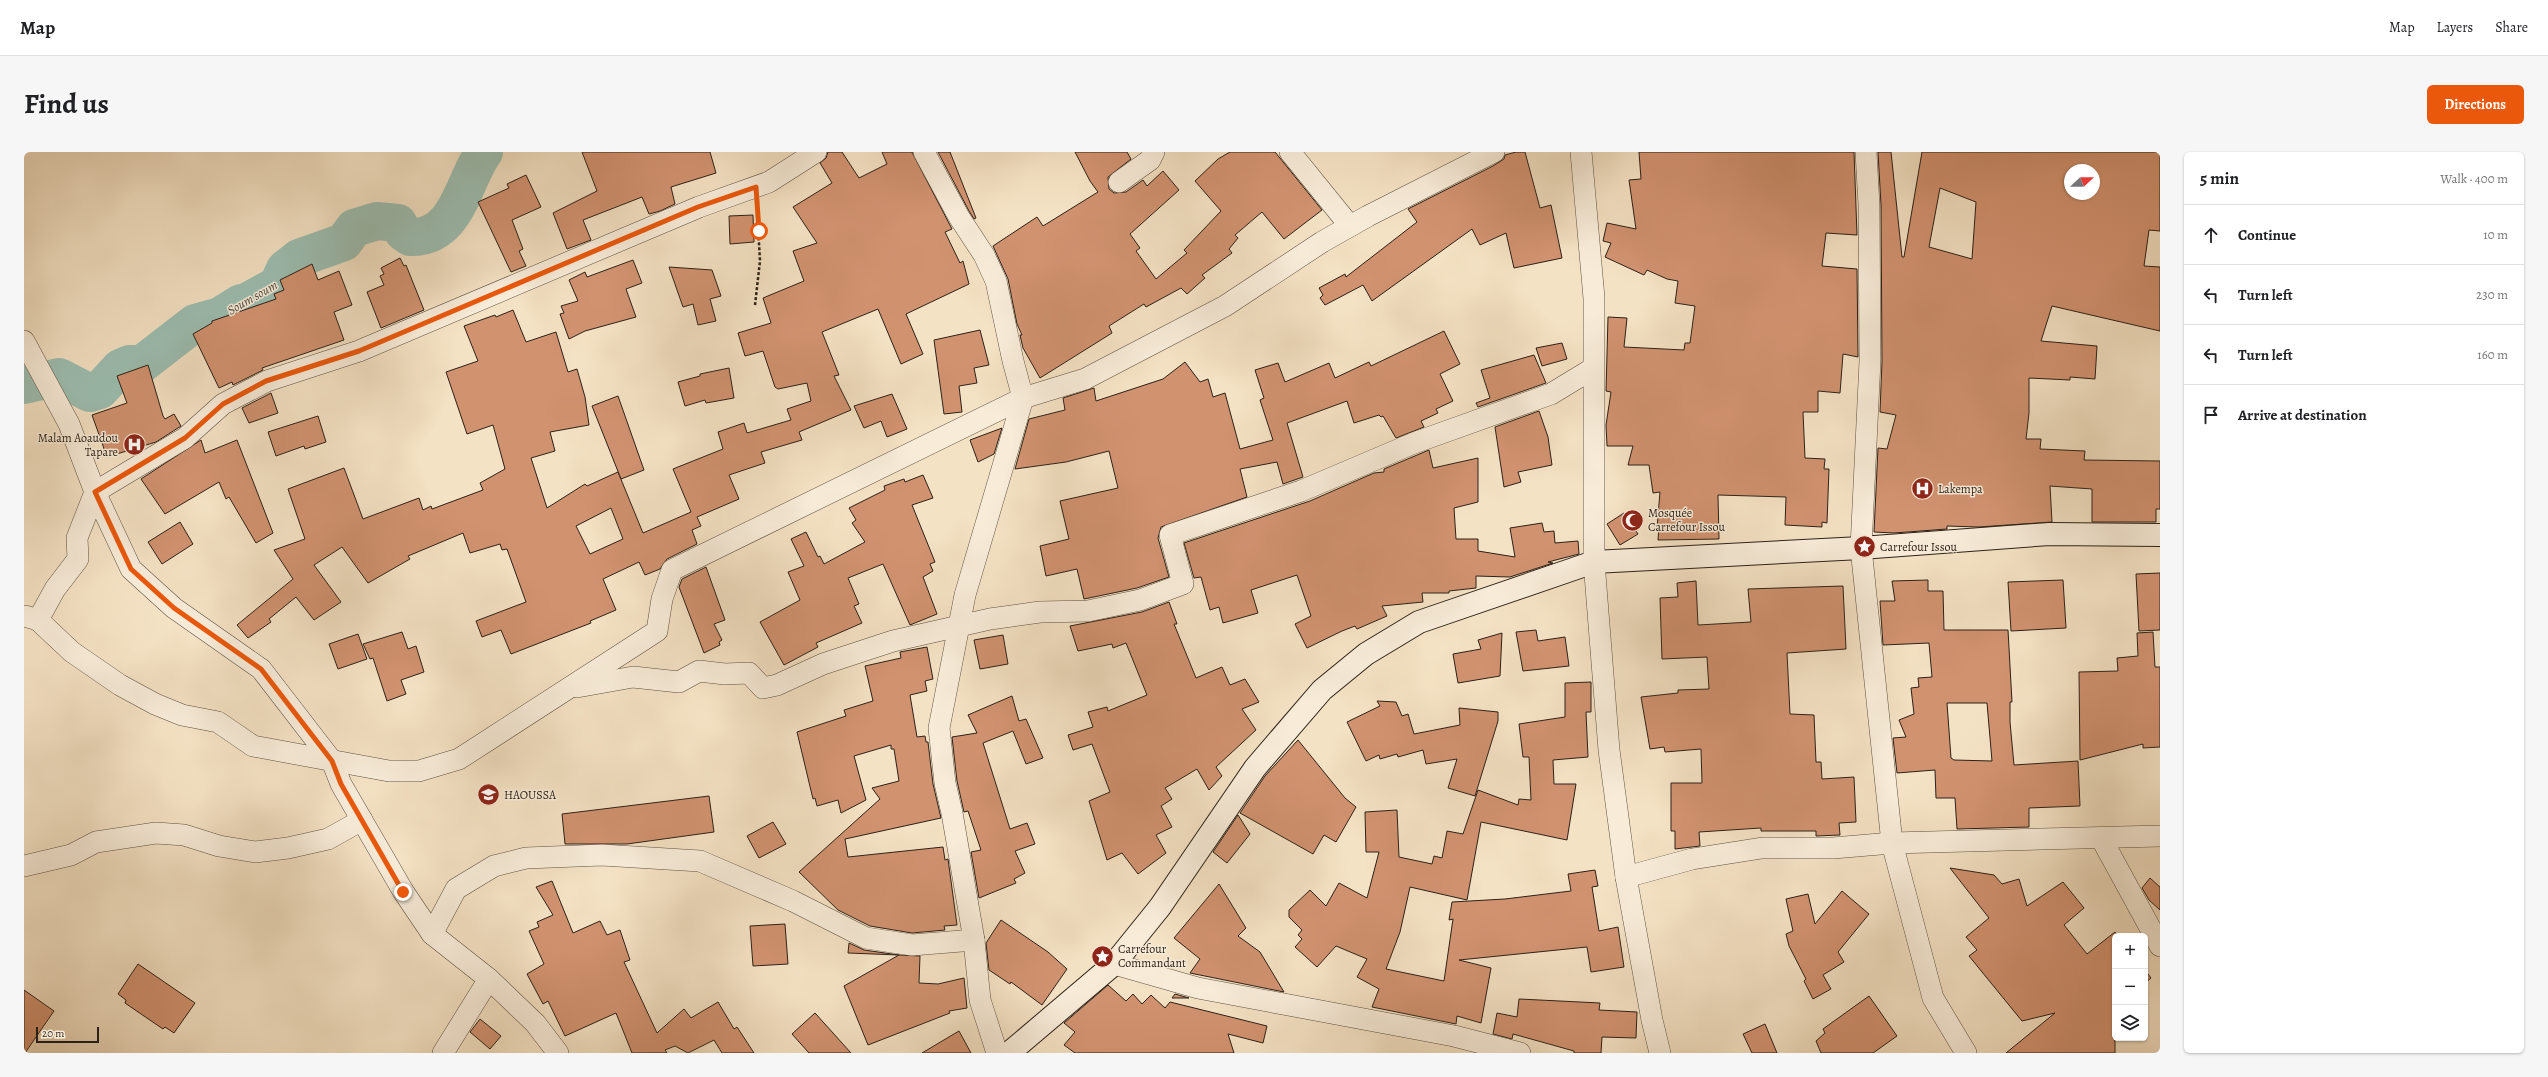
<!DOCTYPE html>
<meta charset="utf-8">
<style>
:root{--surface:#fff;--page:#f6f6f6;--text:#202124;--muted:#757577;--line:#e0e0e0;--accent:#ea580c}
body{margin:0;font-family:Alegreya,serif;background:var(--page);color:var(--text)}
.controls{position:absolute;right:12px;bottom:12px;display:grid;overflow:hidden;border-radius:6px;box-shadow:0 1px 3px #0004}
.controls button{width:36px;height:36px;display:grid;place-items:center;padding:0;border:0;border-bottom:1px solid var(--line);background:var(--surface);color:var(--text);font:20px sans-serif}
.compass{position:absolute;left:2040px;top:12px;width:36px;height:36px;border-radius:50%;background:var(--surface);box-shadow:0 1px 3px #0004;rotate:68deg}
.scale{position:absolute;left:12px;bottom:10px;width:63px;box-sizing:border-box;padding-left:4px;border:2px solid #2c2118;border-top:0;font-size:11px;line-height:14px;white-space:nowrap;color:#2c2118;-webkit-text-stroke:3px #f8ecd9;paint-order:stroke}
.stop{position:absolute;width:12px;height:12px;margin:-9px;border:3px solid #ea580c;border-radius:50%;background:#fff}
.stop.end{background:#ea580c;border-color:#fff;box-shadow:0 1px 4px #0008}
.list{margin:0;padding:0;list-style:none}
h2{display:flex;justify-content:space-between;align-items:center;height:52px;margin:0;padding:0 16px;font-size:17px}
h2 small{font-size:13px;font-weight:400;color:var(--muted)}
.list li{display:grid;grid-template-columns:26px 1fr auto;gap:12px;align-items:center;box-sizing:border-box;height:60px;padding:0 16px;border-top:1px solid var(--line)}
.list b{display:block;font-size:15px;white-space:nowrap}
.list em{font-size:13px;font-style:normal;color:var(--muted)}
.icon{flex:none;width:22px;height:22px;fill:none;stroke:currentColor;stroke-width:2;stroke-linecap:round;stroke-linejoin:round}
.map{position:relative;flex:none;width:2136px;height:901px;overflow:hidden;border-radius:6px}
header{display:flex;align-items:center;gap:24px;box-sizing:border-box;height:56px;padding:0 20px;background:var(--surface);border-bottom:1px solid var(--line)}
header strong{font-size:19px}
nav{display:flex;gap:22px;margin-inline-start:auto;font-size:14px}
.intro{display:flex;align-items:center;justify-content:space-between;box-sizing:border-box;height:96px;padding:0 24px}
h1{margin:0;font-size:28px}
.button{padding:10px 18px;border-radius:6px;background:var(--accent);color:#fff;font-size:14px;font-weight:700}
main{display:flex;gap:24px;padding:0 24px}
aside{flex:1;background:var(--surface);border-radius:6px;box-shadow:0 1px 3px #0004}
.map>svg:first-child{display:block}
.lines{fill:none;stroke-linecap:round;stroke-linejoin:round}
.river{stroke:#9cbeb1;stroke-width:38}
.building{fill:#d19270;stroke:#2c2118;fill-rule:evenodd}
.street-casing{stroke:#5e5143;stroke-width:22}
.secondary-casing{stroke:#2c2118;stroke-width:24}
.path{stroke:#2c2118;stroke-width:2.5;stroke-dasharray:3 2;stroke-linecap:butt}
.street{stroke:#f8ecd9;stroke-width:21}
.secondary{stroke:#f8ecd9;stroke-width:22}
.route{stroke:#ea580c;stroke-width:5}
.labels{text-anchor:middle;stroke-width:3;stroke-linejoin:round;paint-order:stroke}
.poi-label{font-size:12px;fill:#2c2118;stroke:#f8ecd9;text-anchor:start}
.water-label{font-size:13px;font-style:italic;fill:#4e5046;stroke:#f8ecd9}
</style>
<header>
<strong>Map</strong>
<nav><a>Map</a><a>Layers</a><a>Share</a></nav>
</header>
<div class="intro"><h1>Find us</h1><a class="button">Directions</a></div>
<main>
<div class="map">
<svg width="2136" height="901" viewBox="0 0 2136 901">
<rect width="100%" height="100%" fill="#f4e2c4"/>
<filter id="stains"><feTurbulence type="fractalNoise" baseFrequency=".005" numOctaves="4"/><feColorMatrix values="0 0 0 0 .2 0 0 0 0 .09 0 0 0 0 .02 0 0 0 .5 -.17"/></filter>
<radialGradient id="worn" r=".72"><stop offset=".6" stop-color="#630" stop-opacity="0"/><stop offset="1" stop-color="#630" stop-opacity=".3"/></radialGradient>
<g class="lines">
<path class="river" d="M0,233L35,225L66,241L76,238L96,216L105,212H118L171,171L196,164L217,151V153L252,134L255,130L261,117L275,106L320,90L330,76L353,69L374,71L379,80L386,85C434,87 439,28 460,0"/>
</g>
<g class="building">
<path d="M558,0H686L692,21L647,35L651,52L636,59L625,62L618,45L559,68L567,88L543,97L529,61L573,39Z"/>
<path d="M804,0H818L835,26L863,12L858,0H888L928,77L921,80L936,111L939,109L945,132L882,162L899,202L877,212L854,157L798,180L815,223L810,224L827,258L775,280L778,288L737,300L741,311L705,323L715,347L673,365L677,374L668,378L673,392L643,407L636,417L621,423L615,410L579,427L592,458L566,469L567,471L487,502L477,478L458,485L452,469L502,450L483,397L478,398L476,392L446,401L439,381L384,404L386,407L344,431L318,395L290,413L317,450L290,468L272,445L245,467L247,470L224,486L213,473L269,427L250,398L281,387L264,337L320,316L339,367L395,346L399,358L407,354L408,357L459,338L456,331L481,317L469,273L443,282L422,220L454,209L440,174L471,163L472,165L489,158L502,190L532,180L544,220L553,217L561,245L565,273L526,280L531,299L507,306L523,356L561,332L563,334L594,320L619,381L667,360L649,317L699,297L694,280L720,271L723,281L767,268L763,257L787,249L783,231L754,237L751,235L739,199L721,204L714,181L747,171L739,146L780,129L769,99L793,91L769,55L808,31L796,11L802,6ZM587,356L599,387L566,402L552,374Z"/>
<path d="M914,0H926L952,66L950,67L945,59Z"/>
<path d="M1051,0H1103L1107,7L1084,25L1085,37L1090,41L1102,40L1119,28L1123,34L1139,19L1155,38L1106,82L1116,96L1112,99L1132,127L1163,101L1160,98L1197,59L1171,29L1194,7L1206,0H1251L1298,58L1260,87L1238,60L1211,83L1214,86L1205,97L1208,101L1178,123L1181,126L1163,142L1157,136L1122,155L1120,152L1085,174L1088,181L1016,226L999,196L996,183H998L993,172L984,127L969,94L1013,65L1019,74L1074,40L1066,29Z"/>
<path d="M1492,0H1501L1516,56L1527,53L1538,106L1490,116L1482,81L1456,93L1448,77L1348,149L1339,133L1301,153L1296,146L1299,143L1295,136L1321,122L1322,125L1393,70L1384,57L1469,14L1480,7L1481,3Z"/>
<path d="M1615,0H1830L1833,83L1802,81L1798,114L1833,117L1834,205L1819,202L1816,241L1794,239V260H1779L1781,306L1801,307L1800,317H1805L1803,371L1798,370V375L1761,373L1762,345L1694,343L1695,387L1634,388L1635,374L1633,376L1636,340L1629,341L1625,313H1604L1609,294H1583L1582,273L1587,240L1582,239L1584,165L1603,166L1600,195L1660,198L1661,191H1666L1671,154L1651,151L1654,129L1643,127L1623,118L1620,123L1581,105L1587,91L1579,89L1583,71L1612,77L1605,28L1617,27Z"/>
<path d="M1854,0H1867L1878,105H1880L1898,0H2136V79L2125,78L2120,114L2136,115V179L2028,154L2017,189L2073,194L2071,227L2046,225V228L2005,226V261L2002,287H2017L2016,297L2061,299L2060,308L2136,309V357H2132V370H2068V337L2026,334L2028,370L1955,375L1923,374V377L1870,381L1850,380L1854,296L1863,297L1872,263L1856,260L1858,209L1857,53ZM2046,18H2070V42H2046ZM1916,36L1952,50L1948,107L1905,95Z"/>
<path d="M502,23L517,55L488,68L499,97L495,99L502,114L487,120L454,50L485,36L483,32Z"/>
<path d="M729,63L730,90L706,92L705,64Z"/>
<path d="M376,106L380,114L382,113L400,158L357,176L343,140L360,133L356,124L360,122L357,116Z"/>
<path d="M609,108L618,131L602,137L612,165L561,179L545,187L536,162L540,161L537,154L554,149L545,128L561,120L563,125Z"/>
<path d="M288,112L294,128L315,119L328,153L310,160L320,188L238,216L239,218L209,233L208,230L195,236L169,182L188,171V169L252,147L250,142L260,138L256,128Z"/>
<path d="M645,115L688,118L697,144L686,147L692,169L674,173L669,152L659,155Z"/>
<path d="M956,178L965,213L950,216L953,231L935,234L938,260L920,262L910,188Z"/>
<path d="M1420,179L1436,212L1416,222L1429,249L1412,257L1414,261L1397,269L1400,275L1372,286L1359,264L1357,265L1355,263L1330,271L1323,249L1263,271L1279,325L1259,332L1253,310L1216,317L1223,345L1137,375L1134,386L1145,425L1113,436L1060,447L1053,417L1022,424L1016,394L1045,387L1036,349L1094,336L1085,299L1042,310L991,317L1005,267L1041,258L1039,246L1070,236L1072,249L1139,227L1161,210L1176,230L1184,227L1189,245L1201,241L1216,297L1249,288L1236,248L1240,246L1231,218L1254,211L1261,230L1305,211L1311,226L1345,210L1347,214Z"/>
<path d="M1538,191L1543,207L1518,214L1512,196Z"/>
<path d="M1510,203L1522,231L1454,255L1452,251L1466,246L1457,218Z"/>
<path d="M124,213L139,264L141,267L150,262L157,274L132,290L83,305L68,263L103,251L93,224Z"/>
<path d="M705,216L710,246L682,251L681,248L661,254L654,230L676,224V222Z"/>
<path d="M247,241L254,261L225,271L218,256Z"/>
<path d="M868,242L883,277L863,285L857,269L840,276L830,254Z"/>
<path d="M594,244L620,318L597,327L568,254Z"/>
<path d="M1515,259L1524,285L1528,313L1494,320L1497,330L1480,335L1471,275Z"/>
<path d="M294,264L302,290L281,297L280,294L252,304L244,280Z"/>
<path d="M978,276L970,302L954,310L946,288Z"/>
<path d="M177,288L181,301L213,288L249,381L232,391L205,345L202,347L195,330L141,362L117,327Z"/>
<path d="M1405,298L1409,316L1454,306V350L1430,356L1432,387H1454V399L1491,405L1486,376L1518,371L1520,380L1530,379L1531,391L1554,389L1555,402L1524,410L1529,411L1486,425L1452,424V436L1425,439V441H1398L1399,450L1358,454L1363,464L1333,477L1331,474L1318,479L1283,496L1271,472L1287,464L1273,423L1227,438L1234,461L1199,471L1195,455L1186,458L1177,425L1170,426L1160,391L1286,349L1350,321L1360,320V317Z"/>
<path d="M899,323L909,346L888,353L911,410L906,412L909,419L899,425L913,462L886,473L859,412L824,426L835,452L830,454L838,471L792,491L794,495L760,513L736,470L776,448L764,420L780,414L767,387L782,380L794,405L796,404L800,412L841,390L828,371L832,368L825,356L861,338L860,334L880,327L881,330Z"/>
<path d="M1600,361L1614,382L1596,393L1583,372Z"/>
<path d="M156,370L169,392L138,412L124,390Z"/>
<path d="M682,415L701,468L690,472L698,488L695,490L696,493L680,501L655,435L658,427Z"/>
<path d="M2136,421V478L2115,479L2112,422Z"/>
<path d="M1904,428V439H1919L1920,478H1984L1988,550H1986V570L1990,613L2054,609L2056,654L2005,656V675L1933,677L1931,646H1912L1911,618L1873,621L1869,586L1882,585L1875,568L1890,562L1887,536L1895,535L1894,526L1908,525L1905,491L1859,493L1856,449H1871L1868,429ZM1923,551H1963L1968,609L1930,608L1927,606Z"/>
<path d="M2039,428L2042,476L1987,479L1984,430Z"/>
<path d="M1672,429L1674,473L1727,470L1724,437L1819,434L1822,497L1763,501L1766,562L1790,563L1792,610H1797L1798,627L1830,625L1832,670L1815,671L1816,683L1792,684V679H1737V676L1675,680L1676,694L1651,697V679H1647V631H1678L1677,597L1641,600L1640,595L1626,597L1617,545L1654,541V538L1685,537L1683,505L1638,507L1636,446L1654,445L1653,431Z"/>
<path d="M1145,450L1153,472H1150L1172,526L1198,515L1206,533L1221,527L1235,550L1218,557L1232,578L1192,615L1198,624L1185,638L1173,617L1141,636L1148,647L1137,654L1148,675L1132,683L1142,701L1114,722L1098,701L1083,708L1065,649L1086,640L1068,592L1049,598L1044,583L1069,575L1064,560L1083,555L1084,559L1123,543L1102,491L1089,496L1088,492L1054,499L1046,474L1118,460Z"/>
<path d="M1512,478L1514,489L1541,485L1545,514L1499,519L1492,480Z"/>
<path d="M378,480L384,497L392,494L400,520L377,528L382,542L363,549L349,506L346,507L339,492Z"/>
<path d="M2129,480L2131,515H2136V595L2119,596V592L2056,608L2055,520L2094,519L2093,506L2114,504L2113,481Z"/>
<path d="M1478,481L1476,524L1434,531L1429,502L1457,497L1454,488Z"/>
<path d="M334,482L343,507L314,517L305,492Z"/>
<path d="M979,483L984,512L956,517L950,488Z"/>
<path d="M903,495L909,527L901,529L903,539L886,543L893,585L901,584L902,590H904L909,632L917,666L821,687L824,705L919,695L921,708L924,707L933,773L920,774L921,778L888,781L846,774L814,758L775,720L856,647L848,636L875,629L870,597H867V593L830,604L842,648L817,661L814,648L793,654L791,646L789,647L773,580L822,564L820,558L849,549L841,514L877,506L876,500Z"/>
<path d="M1567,530V560H1562L1564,605L1529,608L1530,632H1552L1543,688L1457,670L1443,748L1386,735L1376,780L1362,817L1420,829L1429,767L1425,768L1428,750L1481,747L1547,739L1544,722L1571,718L1574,734L1568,735L1575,779L1594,775L1600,815L1567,820L1563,795L1435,808L1467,816L1457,871L1433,864L1432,872L1348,855L1355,837L1333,825L1343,807L1312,794L1293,815L1271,795L1278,787L1274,783L1278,778L1265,765V758L1286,738L1302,754L1315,731L1343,746L1355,700H1342L1341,660L1373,658L1375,705L1408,712L1410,704L1418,706L1423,679L1439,682L1454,638L1494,653L1495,647L1507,648L1505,605H1499L1495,572L1541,565V531Z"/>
<path d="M988,544L995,569L1002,567L1019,606L1002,612L989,579L959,591L986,677L1003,671L1011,692L991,699L1001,721L990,727L992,731L955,746L947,700L957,698L944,659L940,660L933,629L928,585L953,581L944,563Z"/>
<path d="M1353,549L1372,550L1378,564L1384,562L1390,582L1436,573L1435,556L1474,560V569L1451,644L1424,636L1433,607L1402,612L1399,598L1374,605L1373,602L1356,607L1355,603L1342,609L1323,570L1356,554Z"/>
<path d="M1274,588L1321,646L1332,655L1312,690L1300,683L1289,702L1216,661L1241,624Z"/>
<path d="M685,644L690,680L603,692H541L538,662Z"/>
<path d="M1214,663L1226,682L1203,711L1189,700Z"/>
<path d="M749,670L762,692L735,706L723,684Z"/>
<path d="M1926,716L1970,723L1978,732L1995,727L2003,754L2039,730L2060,756L2040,773L2063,802L2091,780L2094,784H2091V901H1982L2031,861L1998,869L1945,804L1953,798L1942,785L1965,766Z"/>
<path d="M2126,726L2136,735V758L2125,748L2118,736Z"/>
<path d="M528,729L549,781L576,769L583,783L596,778L606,808L600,810L633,881L660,857L667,866L694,850L710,877L713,875L730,901H698L690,888L664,901L651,894L641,898L643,901H608L592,861L541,884L524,849L519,852L503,822L520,812L505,779L515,775L513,770L529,763L512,735Z"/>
<path d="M1195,732L1222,776L1214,784L1236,800L1260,840L1166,821L1176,807L1150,786Z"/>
<path d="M1818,739L1845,762L1814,800L1820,810L1799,823L1807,837L1789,847L1780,829L1782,827L1765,794L1762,782L1769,779L1762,747L1784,742L1791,772Z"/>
<path d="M977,768L1024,800L1043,817L1018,853L987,830L986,832L965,818L962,791Z"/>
<path d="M761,772L764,812L729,814L726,774Z"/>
<path d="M825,791L840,798L875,803L824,801Z"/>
<path d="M875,803L896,804L895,831L914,832L940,826L943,856L925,859L926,861L844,893L820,834Z"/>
<path d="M114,812L171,851L150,881L141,875L139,877L101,851L102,848L94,842Z"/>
<path d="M2121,818L2127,826L2121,831Z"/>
<path d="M1084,833L1102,849L1109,842L1118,852L1127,843L1141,856L1146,850L1243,874L1239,891L1204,882L1210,901H1051L1040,893L1051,880L1040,871Z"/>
<path d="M0,838L30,859L1,901H0Z"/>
<path d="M1151,842L1165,846H1148Z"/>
<path d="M1845,844L1873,884L1849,901H1797L1792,889L1801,881L1799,877Z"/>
<path d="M1495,847L1576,851L1575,858L1613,860L1612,886L1578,885L1577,901H1550V899L1489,882L1488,887L1469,882L1473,861L1493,865Z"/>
<path d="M791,861L827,901H785L768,882Z"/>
<path d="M456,867L477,884L466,897L446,880Z"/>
<path d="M1741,872L1753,901H1728L1719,882Z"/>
<path d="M935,879L947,901H898Z"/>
</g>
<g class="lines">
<defs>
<g id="street">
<path d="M900,0L935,65L960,103L972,129L989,209L999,246L941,443L915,576L921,631L928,661L950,788L956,848L973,901"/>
<path d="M1266,0L1326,74"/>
<path d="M1557,0L1570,146V410L1585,598L1602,725L1628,868L1636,901"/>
<path d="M1842,0L1845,53L1846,209L1837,396L1868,691L1909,846L1942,901"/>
<path d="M1095,30L1126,8L1130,0"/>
<path d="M0,189L45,272L71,340L107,417L150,456L237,517L308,609L317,632L379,739L408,782L465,827L511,871L534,901"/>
<path d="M1,464L14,468L31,437L54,407L53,386L71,340L161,286L199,252L243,229L335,199L675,55L745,30L792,0"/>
<path d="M14,468L48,500L96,533L131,552L158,563L194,570L229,594L365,619H395L435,607L633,479L638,447L648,418L999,246L1061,227L1201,154L1298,90L1344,64L1470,0"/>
<path d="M553,535L609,525L655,530L675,519L701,522L725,521L739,536L753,533L799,512L869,489L966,467L1016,460L1064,459L1116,448L1159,432L1146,383L1277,339L1390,291L1527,242L1568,217"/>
<path d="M2077,686L2136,794"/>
<path d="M0,714L47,703L72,690L132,681L160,683L195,694L231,700L264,696L304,687L338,668"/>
<path d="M1602,725L1668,707L1738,696H1809L1868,691L2136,684"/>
<path d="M408,782L432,737L470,714L502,706L578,703L676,709L769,749L842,786L888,793L950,788"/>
<path d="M1090,812L1174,836L1430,884L1496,901"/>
<path d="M419,901L465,827"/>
</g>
<path id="secondary" d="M985,901L1090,812L1136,755L1231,616L1298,538L1342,502L1395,470L1570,410L1837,396L2025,382L2136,383"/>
</defs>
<use href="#street" class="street-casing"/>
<use href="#secondary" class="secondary-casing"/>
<path class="path" d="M731,153L736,109L733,55"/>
<use href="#street" class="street"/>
<use href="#secondary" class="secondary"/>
</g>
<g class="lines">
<path class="route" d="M379,740L317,632L308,609L237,517L150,456L107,417L71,340L161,286L199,252L242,229L335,199L674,55L732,35L735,79"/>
</g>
<defs>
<symbol id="hospital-disc" viewBox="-11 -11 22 22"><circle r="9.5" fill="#8f2418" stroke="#f8ecd9"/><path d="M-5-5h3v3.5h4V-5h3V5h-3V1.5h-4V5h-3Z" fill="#fff"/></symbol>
<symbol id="mosque-disc" viewBox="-11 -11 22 22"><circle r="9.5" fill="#8f2418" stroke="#f8ecd9"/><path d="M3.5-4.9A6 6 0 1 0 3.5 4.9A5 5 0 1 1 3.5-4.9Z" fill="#fff"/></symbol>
<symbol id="sight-disc" viewBox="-11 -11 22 22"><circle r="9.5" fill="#8f2418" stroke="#f8ecd9"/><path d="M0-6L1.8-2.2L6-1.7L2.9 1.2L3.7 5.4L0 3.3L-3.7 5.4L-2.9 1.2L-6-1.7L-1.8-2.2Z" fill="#fff"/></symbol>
<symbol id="school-disc" viewBox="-11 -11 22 22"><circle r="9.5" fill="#8f2418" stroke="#f8ecd9"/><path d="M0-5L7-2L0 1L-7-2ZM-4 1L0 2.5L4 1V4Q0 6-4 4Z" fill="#fff"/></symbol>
</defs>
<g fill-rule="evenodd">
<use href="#hospital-disc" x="98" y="280" width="25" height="25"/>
<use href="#hospital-disc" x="1886" y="324" width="25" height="25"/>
<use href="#mosque-disc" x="1596" y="356" width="25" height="25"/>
<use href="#sight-disc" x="1828" y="382" width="25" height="25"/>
<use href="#school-disc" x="452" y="630" width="25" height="25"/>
<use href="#sight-disc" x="1066" y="792" width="25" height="25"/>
</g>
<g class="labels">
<g class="poi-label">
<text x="94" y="290" text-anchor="end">Malam Aoaudou<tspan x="94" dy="14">Tapare</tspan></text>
<text x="1914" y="341">Lakempa</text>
<text x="1624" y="365">Mosquée<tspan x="1624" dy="14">Carrefour Issou</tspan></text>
<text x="1856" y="399">Carrefour Issou</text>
<text x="480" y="647">HAOUSSA</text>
<text x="1094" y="801">Carrefour<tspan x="1094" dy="14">Commandant</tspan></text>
</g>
<g class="water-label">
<text transform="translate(228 145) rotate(-30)" y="5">Soum soum</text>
</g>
</g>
<rect width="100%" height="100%" filter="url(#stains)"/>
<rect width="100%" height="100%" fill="url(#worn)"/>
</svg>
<div class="controls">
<button>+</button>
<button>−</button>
<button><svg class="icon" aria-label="layers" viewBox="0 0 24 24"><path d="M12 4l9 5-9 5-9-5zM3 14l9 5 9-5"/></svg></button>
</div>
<svg class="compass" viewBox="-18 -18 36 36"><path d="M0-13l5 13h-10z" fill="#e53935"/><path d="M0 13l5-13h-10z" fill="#757577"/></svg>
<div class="scale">20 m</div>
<div class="stop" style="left:735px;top:79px"></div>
<div class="stop end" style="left:379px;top:740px"></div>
</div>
<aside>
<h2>5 min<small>Walk · 400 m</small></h2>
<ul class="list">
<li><svg class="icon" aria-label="ahead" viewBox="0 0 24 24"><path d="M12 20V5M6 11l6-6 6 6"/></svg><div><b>Continue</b></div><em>10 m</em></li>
<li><svg class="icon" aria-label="left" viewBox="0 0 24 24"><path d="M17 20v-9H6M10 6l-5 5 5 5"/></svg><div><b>Turn left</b></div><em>230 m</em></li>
<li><svg class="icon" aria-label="left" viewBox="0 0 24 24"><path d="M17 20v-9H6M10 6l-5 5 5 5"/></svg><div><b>Turn left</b></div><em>160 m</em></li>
<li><svg class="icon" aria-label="arrive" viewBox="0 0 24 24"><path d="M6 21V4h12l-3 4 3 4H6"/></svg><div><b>Arrive at destination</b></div></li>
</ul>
</aside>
</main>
